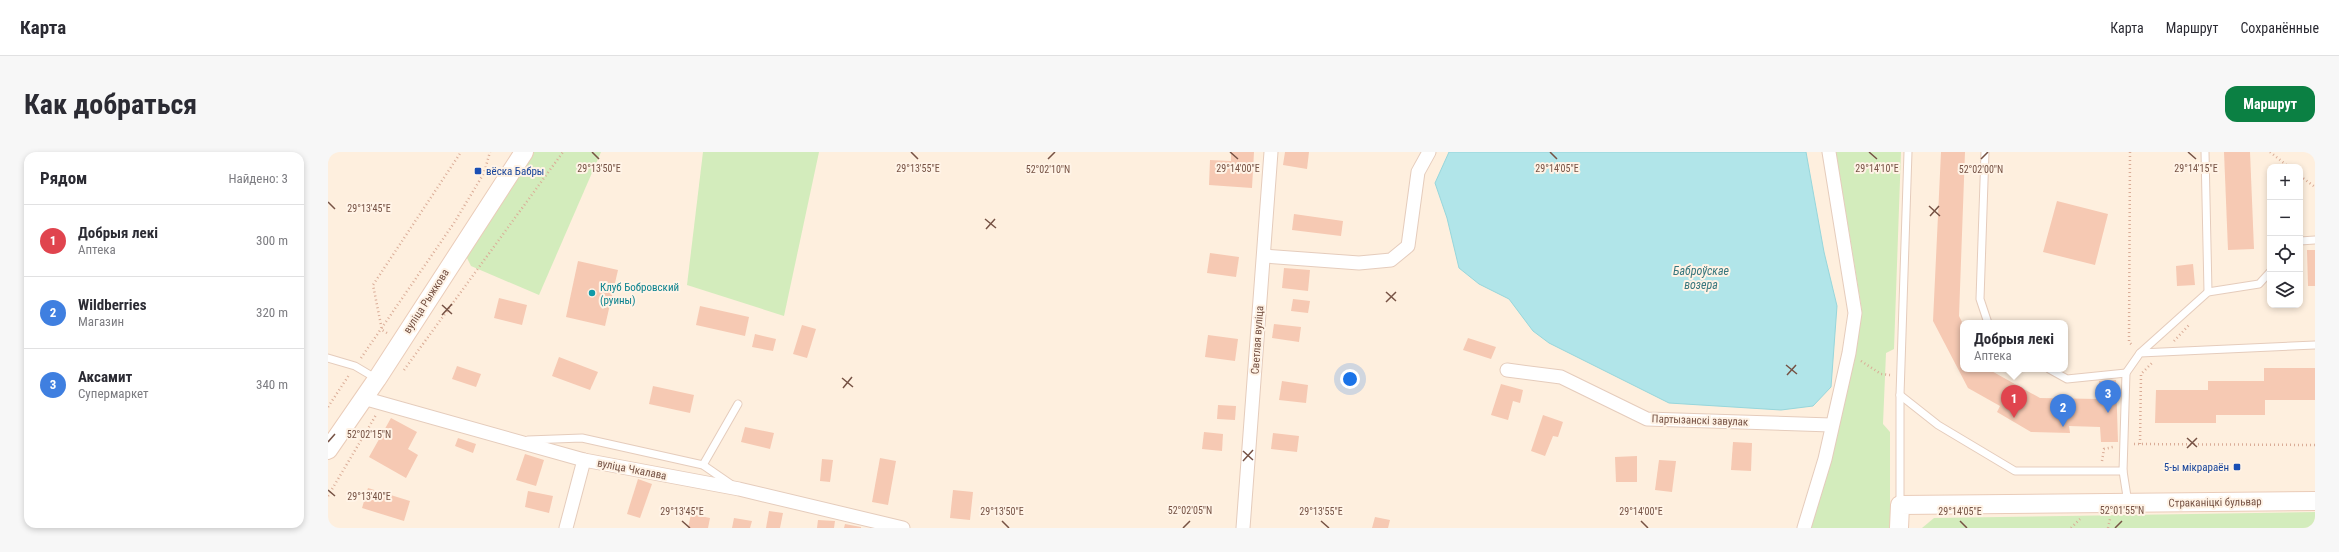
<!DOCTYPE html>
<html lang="ru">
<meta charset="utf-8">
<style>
:root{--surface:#fff;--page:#f7f7f7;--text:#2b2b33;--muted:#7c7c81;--line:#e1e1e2;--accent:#0b8043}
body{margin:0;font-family:"Roboto Condensed",sans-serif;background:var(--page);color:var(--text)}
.controls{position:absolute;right:12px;top:12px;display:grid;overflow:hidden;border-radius:8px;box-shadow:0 2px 6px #0003}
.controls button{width:36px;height:36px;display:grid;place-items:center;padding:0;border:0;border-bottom:1px solid var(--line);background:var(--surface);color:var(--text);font:20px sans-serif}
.you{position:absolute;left:1022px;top:227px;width:14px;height:14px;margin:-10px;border:3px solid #fff;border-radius:50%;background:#1a73e8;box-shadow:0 0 0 6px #1a73e833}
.badge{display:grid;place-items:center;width:26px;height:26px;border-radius:50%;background:var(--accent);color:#fff;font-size:13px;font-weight:700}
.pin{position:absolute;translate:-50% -33px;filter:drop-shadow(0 1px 2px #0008)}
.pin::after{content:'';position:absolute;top:21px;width:14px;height:12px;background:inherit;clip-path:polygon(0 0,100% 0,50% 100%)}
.popup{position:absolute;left:1632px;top:168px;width:108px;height:52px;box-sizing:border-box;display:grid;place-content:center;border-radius:8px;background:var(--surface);filter:drop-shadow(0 1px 3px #0005);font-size:13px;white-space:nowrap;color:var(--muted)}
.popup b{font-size:15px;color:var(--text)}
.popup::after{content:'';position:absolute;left:50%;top:100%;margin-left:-8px;border:8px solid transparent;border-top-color:var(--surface)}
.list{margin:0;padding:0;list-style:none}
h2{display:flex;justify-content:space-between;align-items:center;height:52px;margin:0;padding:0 16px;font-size:17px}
h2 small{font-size:13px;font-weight:400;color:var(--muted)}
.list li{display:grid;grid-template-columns:26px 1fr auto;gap:12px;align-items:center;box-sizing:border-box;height:72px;padding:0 16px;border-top:1px solid var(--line)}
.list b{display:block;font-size:15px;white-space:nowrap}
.list p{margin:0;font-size:13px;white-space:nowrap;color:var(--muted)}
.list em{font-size:13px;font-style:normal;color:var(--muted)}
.icon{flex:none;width:22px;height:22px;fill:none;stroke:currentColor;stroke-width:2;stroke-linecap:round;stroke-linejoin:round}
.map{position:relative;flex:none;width:1987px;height:376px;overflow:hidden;border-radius:12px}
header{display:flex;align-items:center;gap:24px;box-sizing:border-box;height:56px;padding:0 20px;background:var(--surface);border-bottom:1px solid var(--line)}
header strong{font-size:19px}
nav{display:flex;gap:22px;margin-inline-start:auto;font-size:14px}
.intro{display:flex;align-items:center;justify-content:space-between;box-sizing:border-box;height:96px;padding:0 24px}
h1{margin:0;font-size:28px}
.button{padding:10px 18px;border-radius:12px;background:var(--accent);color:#fff;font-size:14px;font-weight:700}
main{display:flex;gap:24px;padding:0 24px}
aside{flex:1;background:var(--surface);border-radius:12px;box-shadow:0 2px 6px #0003}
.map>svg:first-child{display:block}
.green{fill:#d3ecbc}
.water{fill:#b1e5e9;stroke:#97d6db}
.building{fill:#f6c9b3}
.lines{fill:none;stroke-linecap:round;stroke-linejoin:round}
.lane-casing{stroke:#e5ccbc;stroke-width:9}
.street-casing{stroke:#e5ccbc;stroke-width:15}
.secondary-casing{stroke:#eaccb9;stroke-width:20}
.path{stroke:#daac97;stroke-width:2.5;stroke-dasharray:1 3;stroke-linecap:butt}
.lane{stroke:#fff;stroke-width:7}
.street{stroke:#fff;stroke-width:13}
.secondary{stroke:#fff;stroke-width:18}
.ticks{fill:none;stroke:#765244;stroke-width:1.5}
.transit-dot{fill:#1a4fb4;stroke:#fff3e6;stroke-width:1.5}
.culture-dot{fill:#0f9aa8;stroke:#fff3e6;stroke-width:1.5}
.labels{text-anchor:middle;stroke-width:4;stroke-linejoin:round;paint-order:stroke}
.transit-label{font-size:11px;fill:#164399;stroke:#fff3e6;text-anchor:start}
.culture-label{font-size:11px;fill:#0d838f;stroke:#fff3e6;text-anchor:start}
.street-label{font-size:11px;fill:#765244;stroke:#fff3e6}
.water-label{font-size:12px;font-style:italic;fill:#37767d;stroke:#fff3e6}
.ticks-label{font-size:10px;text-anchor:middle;fill:#765244;stroke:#fff3e6;stroke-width:4;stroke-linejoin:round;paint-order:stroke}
</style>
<header>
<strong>Карта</strong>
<nav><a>Карта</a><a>Маршрут</a><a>Сохранённые</a></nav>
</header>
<div class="intro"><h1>Как добраться</h1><a class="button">Маршрут</a></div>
<main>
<aside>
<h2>Рядом<small>Найдено: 3</small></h2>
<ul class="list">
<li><span class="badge" style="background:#e0444e">1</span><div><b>Добрыя лекi</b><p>Аптека</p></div><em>300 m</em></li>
<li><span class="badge" style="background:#3f7fe0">2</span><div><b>Wildberries</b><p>Магазин</p></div><em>320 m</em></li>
<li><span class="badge" style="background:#3f7fe0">3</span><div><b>Аксамит</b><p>Супермаркет</p></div><em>340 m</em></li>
</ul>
</aside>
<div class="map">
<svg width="1987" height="376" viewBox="0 0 1987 376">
<rect width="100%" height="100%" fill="#feefde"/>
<g class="green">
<path d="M205,0H273L211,143L143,114L137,102Z"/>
<path d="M375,0H491L456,164L359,133Z"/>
<path d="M1508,0H1573L1566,197L1558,201L1555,272L1562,280V376H1483L1505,300L1534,159Z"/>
<path d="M1987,360V376H1594L1606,366Z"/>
</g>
<path class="water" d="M1121,0H1478L1496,100L1509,154L1503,235L1485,254L1453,258L1341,251L1221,191L1205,179L1181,147L1151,132L1131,116L1119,66L1107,31Z"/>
<g class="building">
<path d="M903,0H926L924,36L881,33L882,8L903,9Z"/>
<path d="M957,0H981L979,17L955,13Z"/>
<path d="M1613,0H1637L1631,164L1635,172V217H1660L1712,246L1771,247V229L1788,228L1790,290H1773L1772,275L1741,274L1742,281L1703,280L1669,260L1672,254L1640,236L1605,169Z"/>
<path d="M1896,0H1922L1926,97L1900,98Z"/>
<path d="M1729,49L1780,62L1767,113L1715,100Z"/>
<path d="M966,62L1015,69L1013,84L964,78Z"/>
<path d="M1979,98H1987V134H1980Z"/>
<path d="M882,101L911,105L908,125L879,121Z"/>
<path d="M250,109L290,118L277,174L238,165Z"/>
<path d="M1865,112L1867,133L1849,134L1848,114Z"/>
<path d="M956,116L982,118L980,139L954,136Z"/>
<path d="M171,146L199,153L194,173L166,166Z"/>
<path d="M965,147L982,149L980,161L963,159Z"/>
<path d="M372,154L421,165L417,184L368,173Z"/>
<path d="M946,172L973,175L971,190L944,186Z"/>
<path d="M474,173L488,177L479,206L465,202Z"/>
<path d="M427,182L448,187L445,199L424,195Z"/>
<path d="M880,183L910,187L907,209L877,205Z"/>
<path d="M1140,186L1168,195L1163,207L1135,198Z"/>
<path d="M231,205L270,220L262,238L224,224Z"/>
<path d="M129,214L153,222L148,235L124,227Z"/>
<path d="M1936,216H1987V248H1937V263H1888V271H1827L1828,238H1880V229H1936Z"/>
<path d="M954,229L980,233L978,251L951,248Z"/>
<path d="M1173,232L1195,238L1192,251L1185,249L1180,268L1163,263Z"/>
<path d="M325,234L366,243L362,261L321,252Z"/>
<path d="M890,253L908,254L907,268L889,267Z"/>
<path d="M1215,263L1235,270L1230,285L1225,284L1217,304L1203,299Z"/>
<path d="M63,266L89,280L80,297L90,303L78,326L41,305Z"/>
<path d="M417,275L446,281L442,297L413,290Z"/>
<path d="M876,280L895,282L894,299L874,297Z"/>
<path d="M945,281L971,284L969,300L943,297Z"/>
<path d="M130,286L148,292L145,301L127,294Z"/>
<path d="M1405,290L1424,291L1423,319L1403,318Z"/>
<path d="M197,302L216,308L208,334L188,328Z"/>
<path d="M1309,304V330H1288L1287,305Z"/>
<path d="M552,306L568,309L560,353L544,350Z"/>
<path d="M494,307L505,308L502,330L492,329Z"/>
<path d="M1331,308L1348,309L1344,340L1327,338Z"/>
<path d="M310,327L324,332L312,366L299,362Z"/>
<path d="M40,336L82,349L76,369L34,356Z"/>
<path d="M625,338L645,340L642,368L622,366Z"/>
<path d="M200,339L225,344L221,361L197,355Z"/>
<path d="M441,359L455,361L452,376H438Z"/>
<path d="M363,362L382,366L380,376H360Z"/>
<path d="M1047,365L1062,368L1060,376H1044Z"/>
<path d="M406,366L424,369L422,376H404Z"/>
<path d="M490,368L507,369L506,376H489Z"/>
<path d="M517,372L533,375V376H516Z"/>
</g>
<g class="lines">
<defs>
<g id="lane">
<path d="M1657,0L1652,147L1660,171"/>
<path d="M1877,0L1880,140"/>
<path d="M1972,89L1987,88"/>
<path d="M1812,201L1880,140L1931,132L1942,120"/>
<path d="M0,206L27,214L49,227"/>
<path d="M1721,217L1739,227L1798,221"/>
<path d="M1572,243L1610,273L1687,319H1795"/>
<path d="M200,288L254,286L375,313L404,333"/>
<path d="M375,313L410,252"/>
<path d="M1800,351L1795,319L1798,221L1812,201L1987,193"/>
<path d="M1572,353V243L1580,0"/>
</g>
<g id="street">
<path d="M936,104L1031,111L1063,108L1080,94L1090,20L1101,0"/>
<path d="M1179,218L1233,225L1319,267L1503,273"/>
<path d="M35,246L256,308L411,337L575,376"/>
<path d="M238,376L256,308"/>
<path d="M915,376L943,0"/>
<path d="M1476,376L1497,307L1521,201L1527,161L1501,0"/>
</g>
<g id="secondary">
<path d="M0,298L49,227L196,0"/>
<path d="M1571,376L1572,353L1987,349"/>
</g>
</defs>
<use href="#lane" class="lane-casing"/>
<use href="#street" class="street-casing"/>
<use href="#secondary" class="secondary-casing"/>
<g class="path">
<path d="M1802,0L1801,190L1805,194"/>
<path d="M1942,0L1961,15"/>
<path d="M1972,24L1987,35"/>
<path d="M59,181L54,178L45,133L133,0"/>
<path d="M1846,189L1862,172"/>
<path d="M33,206L126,71L156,21L162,0"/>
<path d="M1533,209L1553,222L1562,223"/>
<path d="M76,218L235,0"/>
<path d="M0,255L21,223"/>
<path d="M1806,292L1987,293"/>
<path d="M1812,292L1813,222L1824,211"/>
<path d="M1774,309L1776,297L1785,295"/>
<path d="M0,344L48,263"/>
<path d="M1743,376L1752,367"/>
<path d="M1780,376L1782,367"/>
</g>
<use href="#lane" class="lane"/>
<use href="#street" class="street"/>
<use href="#secondary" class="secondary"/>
</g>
<path class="ticks" d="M264,0L271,7M583,0L590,7M902,0L910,7M1222,0L1229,7M1541,0L1549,7M1860,0L1868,7M720,7L727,0M1653,7L1660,0M0,50L7,57M1601,54L1612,64M1602,64L1611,54M657,67L668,76M658,77L667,67M1058,140L1068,149M1058,150L1068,140M114,153L124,162M114,163L124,152M1458,213L1469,222M1459,223L1468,213M514,226L525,235M515,236L524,225M1859,286L1869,295M0,290L7,282M1859,296L1869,286M915,299L925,308M915,309L925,298M0,338L7,344M354,369L362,376M674,369L681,376M993,369L1001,376M1313,369L1320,376M1632,369L1639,376M855,376L862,369M1787,376L1794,369"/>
<g class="transit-dot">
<rect x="146" y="15" width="8" height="8" rx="2"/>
<rect x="1905" y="311" width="8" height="8" rx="2"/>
</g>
<circle class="culture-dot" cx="264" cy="141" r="4"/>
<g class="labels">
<g class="transit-label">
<text x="158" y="23">вёска Бабры</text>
<text x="1901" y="319" text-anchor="end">5-ы мікрараён</text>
</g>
<g class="culture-label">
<text x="272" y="139">Клуб Бобровский<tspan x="272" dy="13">(руины)</tspan></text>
</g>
<g class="street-label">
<text transform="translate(98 149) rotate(-57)" y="4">вуліца Рыжкова</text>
<text transform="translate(929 188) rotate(-86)" y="4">Светлая вуліца</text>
<text transform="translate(1372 268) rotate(2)" y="4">Партызанскі завулак</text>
<text transform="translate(304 317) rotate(11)" y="4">вуліца Чкалава</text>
<text transform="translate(1887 350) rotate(-1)" y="4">Страканіцкі бульвар</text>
</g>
<g class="water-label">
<text x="1373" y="123">Баброўскае<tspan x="1373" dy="14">возера</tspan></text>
</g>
</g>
<g class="ticks-label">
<text x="271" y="20">29°13'50"E</text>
<text x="590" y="20">29°13'55"E</text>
<text x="910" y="20">29°14'00"E</text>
<text x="1229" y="20">29°14'05"E</text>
<text x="1868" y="20">29°14'15"E</text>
<text x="1549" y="20">29°14'10"E</text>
<text x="720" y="21">52°02'10"N</text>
<text x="1653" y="21">52°02'00"N</text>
<text x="41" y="60">29°13'45"E</text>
<text x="41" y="286">52°02'15"N</text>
<text x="41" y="348">29°13'40"E</text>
<text x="862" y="362">52°02'05"N</text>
<text x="1794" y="362">52°01'55"N</text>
<text x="354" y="363">29°13'45"E</text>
<text x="674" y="363">29°13'50"E</text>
<text x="993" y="363">29°13'55"E</text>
<text x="1313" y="363">29°14'00"E</text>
<text x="1632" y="363">29°14'05"E</text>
</g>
</svg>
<div class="controls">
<button>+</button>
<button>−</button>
<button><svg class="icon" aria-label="locate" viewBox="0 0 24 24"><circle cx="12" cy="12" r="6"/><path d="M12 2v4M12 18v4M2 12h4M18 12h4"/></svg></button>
<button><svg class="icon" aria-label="layers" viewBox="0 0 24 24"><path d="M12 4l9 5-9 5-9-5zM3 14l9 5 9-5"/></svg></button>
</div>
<div class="you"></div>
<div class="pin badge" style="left:1686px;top:266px;background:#e0444e">1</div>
<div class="popup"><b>Добрыя лекi</b>Аптека</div>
<div class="pin badge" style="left:1735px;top:275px;background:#3f7fe0">2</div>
<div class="pin badge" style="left:1780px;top:261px;background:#3f7fe0">3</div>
</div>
</main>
